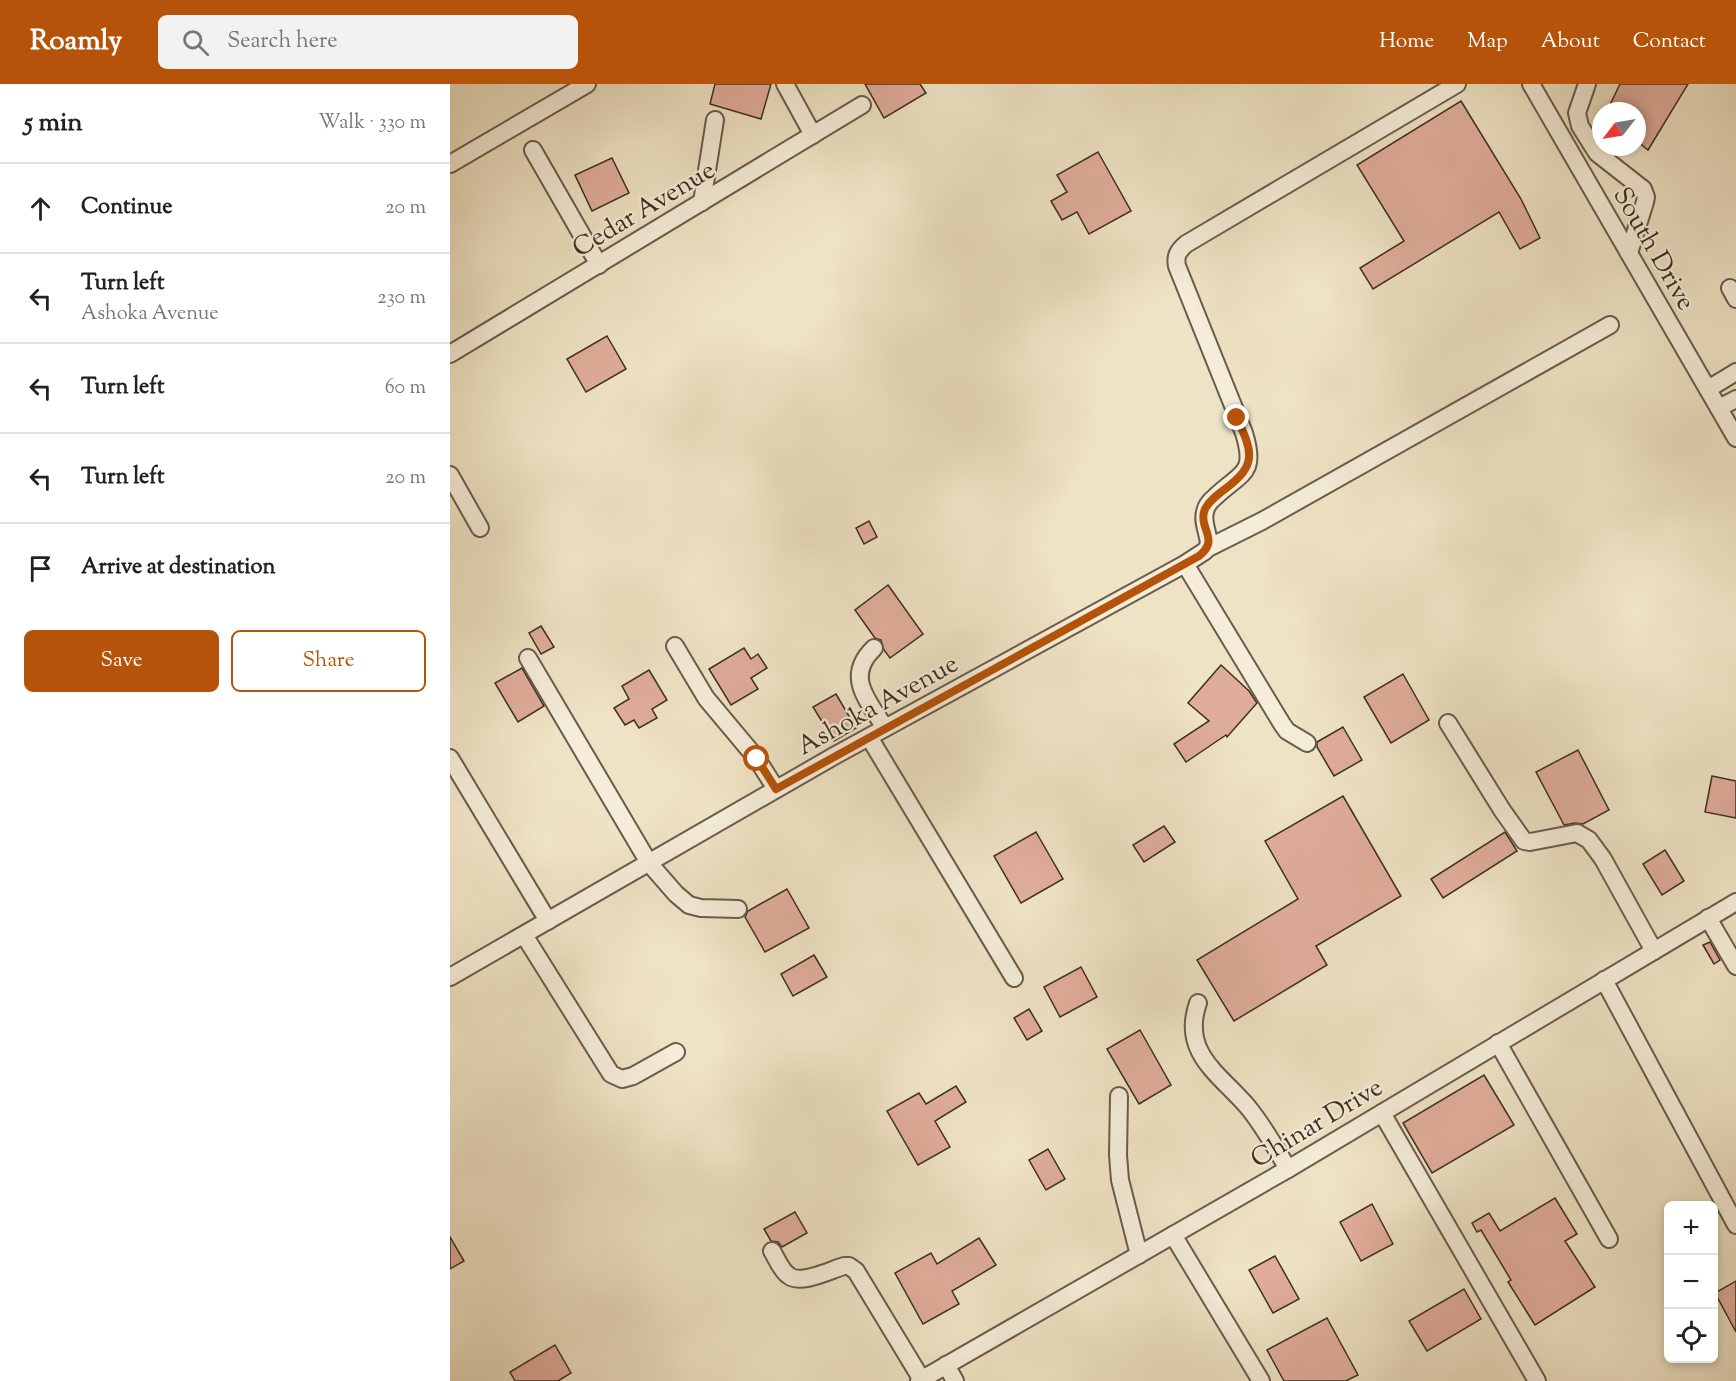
<!DOCTYPE html>
<meta charset="utf-8">
<style>
:root{--surface:#fff;--page:#f2f2f2;--text:#222;--muted:#767676;--line:#e0e0e0;--accent:#b45309}
body{margin:0;font-family:"Sorts Mill Goudy",serif;background:var(--page);color:var(--text)}
.controls{position:absolute;right:18px;bottom:18px;display:grid;overflow:hidden;border-radius:9px;box-shadow:0 3px 9px #0003}
.controls button{width:54px;height:54px;display:grid;place-items:center;padding:0;border:0;border-bottom:2px solid var(--line);background:var(--surface);color:var(--text);font:30px sans-serif}
.compass{position:absolute;left:1142px;top:18px;width:54px;height:54px;border-radius:50%;background:var(--surface);box-shadow:0 3px 9px #0003;rotate:239deg}
.stop{position:absolute;width:18px;height:18px;margin:-14px;border:4px solid #b45309;border-radius:50%;background:#fff}
.stop.end{background:#b45309;border-color:#fff;box-shadow:0 2px 6px #0008}
.list{margin:0;padding:0;list-style:none}
h2{display:flex;justify-content:space-between;align-items:center;height:78px;margin:0;padding:0 24px;font-size:26px}
h2 small{font-size:20px;font-weight:400;color:var(--muted)}
.list li{display:grid;grid-template-columns:39px 1fr auto;gap:18px;align-items:center;box-sizing:border-box;height:90px;padding:0 24px;border-top:2px solid var(--line)}
.list b{display:block;font-size:22px;white-space:nowrap}
.list p{margin:0;font-size:20px;white-space:nowrap;color:var(--muted)}
.list em{font-size:20px;font-style:normal;color:var(--muted)}
.actions{display:flex;gap:12px;padding:18px 24px}
.actions a{flex:1;padding:14px 0;border:2px solid var(--accent);border-radius:9px;text-align:center;font-size:21px;color:var(--accent)}
.actions .main{background:var(--accent);color:#fff}
.icon{flex:none;width:33px;height:33px;fill:none;stroke:currentColor;stroke-width:2;stroke-linecap:round;stroke-linejoin:round}
.map{position:relative;flex:none;width:1286px;height:1297px;overflow:hidden}
header{display:flex;align-items:center;gap:36px;box-sizing:border-box;height:84px;padding:0 30px;background:var(--accent);color:#fff}
header strong{font-size:28px}
nav{display:flex;gap:33px;margin-inline-start:auto;font-size:21px}
.search{width:420px;height:54px;background:var(--page);display:flex;align-items:center;gap:15px;box-sizing:border-box;padding:0 21px;border-radius:9px;color:var(--muted);font-size:22px}
main{display:flex}
aside{flex:1;background:var(--surface)}
.map>svg:first-child{display:block}
.building{fill:#e0ad9b;stroke:#3d2f22;stroke-width:1.5}
.lines{fill:none;stroke-linecap:round;stroke-linejoin:round}
.minor-casing{stroke:#6a5c4b;stroke-width:20}
.minor{stroke:#f5edd9;stroke-width:16}
.route{stroke:#b45309;stroke-width:8}
.labels{text-anchor:middle;stroke-width:4.5;stroke-linejoin:round;paint-order:stroke}
.street-label{font-size:26px;fill:#3d2f22;stroke:#f5edd9}
</style>
<header>
<strong>Roamly</strong>
<div class="search"><svg class="icon" aria-label="search" viewBox="0 0 24 24"><circle cx="10" cy="10" r="6"/><path d="M15 15l6 6"/></svg>Search here</div>
<nav><a>Home</a><a>Map</a><a>About</a><a>Contact</a></nav>
</header>
<main>
<aside>
<h2>5 min<small>Walk · 330 m</small></h2>
<ul class="list">
<li><svg class="icon" aria-label="ahead" viewBox="0 0 24 24"><path d="M12 20V5M6 11l6-6 6 6"/></svg><div><b>Continue</b></div><em>20 m</em></li>
<li><svg class="icon" aria-label="left" viewBox="0 0 24 24"><path d="M17 20v-9H6M10 6l-5 5 5 5"/></svg><div><b>Turn left</b><p>Ashoka Avenue</p></div><em>230 m</em></li>
<li><svg class="icon" aria-label="left" viewBox="0 0 24 24"><path d="M17 20v-9H6M10 6l-5 5 5 5"/></svg><div><b>Turn left</b></div><em>60 m</em></li>
<li><svg class="icon" aria-label="left" viewBox="0 0 24 24"><path d="M17 20v-9H6M10 6l-5 5 5 5"/></svg><div><b>Turn left</b></div><em>20 m</em></li>
<li><svg class="icon" aria-label="arrive" viewBox="0 0 24 24"><path d="M6 21V4h12l-3 4 3 4H6"/></svg><div><b>Arrive at destination</b></div></li>
</ul>
<div class="actions"><a class="main">Save</a><a>Share</a></div>
</aside>
<div class="map">
<svg width="1286" height="1297" viewBox="0 0 1286 1297">
<rect width="100%" height="100%" fill="#efe3c5"/>
<filter id="stains"><feTurbulence type="fractalNoise" baseFrequency=".00333" numOctaves="4"/><feColorMatrix values="0 0 0 0 .2 0 0 0 0 .09 0 0 0 0 .02 0 0 0 .5 -.17"/></filter>
<radialGradient id="worn" r=".72"><stop offset=".6" stop-color="#630" stop-opacity="0"/><stop offset="1" stop-color="#630" stop-opacity=".3"/></radialGradient>
<g class="building">
<path d="M265,0H321L311,35L260,20Z"/>
<path d="M415,0H470L476,9L434,34Z"/>
<path d="M1170,0H1238L1198,66L1187,57V27H1157Z"/>
<path d="M1011,17L1071,115L1090,154L1070,165L1049,128L923,205L910,184L954,157L907,81Z"/>
<path d="M648,68L681,127L639,150L627,128L612,136L601,117L617,108L607,91Z"/>
<path d="M162,74L179,109L142,127L125,91Z"/>
<path d="M157,252L176,285L136,308L117,275Z"/>
<path d="M419,437L427,453L414,460L406,444Z"/>
<path d="M438,501L473,550L440,574L434,566L431,556L425,554L405,526Z"/>
<path d="M91,542L104,563L91,570L79,549Z"/>
<path d="M294,564L301,575L308,570L317,584L301,594L308,605L281,621L259,585Z"/>
<path d="M771,581L799,607L807,619L777,653L776,651L736,678L724,660L759,637L738,619Z"/>
<path d="M72,584L94,622L68,638L45,599Z"/>
<path d="M199,586L217,616L202,625L207,634L189,644L184,636L175,641L164,624L179,615L172,602Z"/>
<path d="M953,590L979,636L941,659L914,613Z"/>
<path d="M386,610L406,644L384,657L363,623Z"/>
<path d="M893,643L912,676L884,692L867,663V658Z"/>
<path d="M1128,666L1159,726L1133,740L1125,739L1114,741L1086,688Z"/>
<path d="M1262,692L1286,697V734L1255,728Z"/>
<path d="M893,712L951,812L866,862L877,881L784,937L747,876L848,815L815,757Z"/>
<path d="M714,742L725,758L694,778L683,761Z"/>
<path d="M586,748L613,795L571,819L544,772Z"/>
<path d="M1055,748L1067,767L993,814L981,795Z"/>
<path d="M1215,766L1234,797L1212,811L1193,780Z"/>
<path d="M337,805L359,844L315,868L295,833L298,827Z"/>
<path d="M1260,858L1270,876L1264,880L1253,861Z"/>
<path d="M364,871L377,893L343,912L331,890Z"/>
<path d="M631,883L647,913L610,933L594,903Z"/>
<path d="M579,925L592,947L577,956L564,934Z"/>
<path d="M690,946L721,1001L689,1020L657,965Z"/>
<path d="M1034,991L1064,1041L982,1089L953,1039Z"/>
<path d="M506,1002L516,1018L485,1037L500,1063L468,1081L437,1027L469,1009L476,1020Z"/>
<path d="M598,1065L615,1095L596,1106L579,1076Z"/>
<path d="M1105,1114L1127,1150L1115,1157L1145,1203L1085,1241L1058,1198L1061,1196L1031,1146L1027,1148L1022,1139L1039,1129L1050,1147Z"/>
<path d="M922,1120L943,1160L911,1177L890,1138Z"/>
<path d="M345,1128L357,1149L332,1163L328,1158L321,1157L314,1145Z"/>
<path d="M0,1153L14,1177L0,1185Z"/>
<path d="M529,1154L546,1181L502,1207L509,1220L473,1240L445,1189L481,1169L487,1180Z"/>
<path d="M825,1172L849,1215L823,1229L799,1186Z"/>
<path d="M1286,1197V1248L1265,1209Z"/>
<path d="M1014,1205L1031,1235L977,1267L959,1237Z"/>
<path d="M877,1234L908,1291L896,1297H834L817,1266Z"/>
<path d="M105,1261L121,1289L108,1297H65L60,1288Z"/>
</g>
<g class="lines">
<defs>
<g id="minor">
<path d="M335,0L363,51"/>
<path d="M1081,0L1286,354"/>
<path d="M1137,0L1127,29L1130,42L1147,69L1193,105L1196,113L1195,118L1179,169"/>
<path d="M83,66L149,181"/>
<path d="M0,80L137,0"/>
<path d="M252,118L265,36"/>
<path d="M1280,204L1286,215"/>
<path d="M0,270L412,21"/>
<path d="M1258,305L1286,288"/>
<path d="M1269,324L1286,315"/>
<path d="M0,391L30,444"/>
<path d="M758,464L812,437L1160,241"/>
<path d="M735,480L832,640L837,647L857,659"/>
<path d="M225,562L256,614L307,675L326,705"/>
<path d="M424,564C394,593 418,616 435,644"/>
<path d="M78,574L199,779L226,810L239,821L251,824L288,825"/>
<path d="M998,639L1052,726L1074,757L1080,758L1127,749L1139,756L1153,775L1204,867"/>
<path d="M419,653L564,894"/>
<path d="M0,674L98,837"/>
<path d="M1258,834L1286,882"/>
<path d="M74,851L161,990L172,995L183,992L226,968"/>
<path d="M0,893L384,672L735,480L755,467L759,461C759,450 752,439 755,428C756,422 760,417 765,413C791,388 807,391 794,349L727,182C725,172 728,167 736,160L1007,0"/>
<path d="M1154,896L1286,1141"/>
<path d="M748,919C731,968 768,989 797,1022C813,1041 825,1063 838,1085"/>
<path d="M1048,959L1159,1155"/>
<path d="M669,1012L668,1071L670,1096L689,1171"/>
<path d="M932,1029L1087,1297"/>
<path d="M723,1151L811,1297"/>
<path d="M322,1167C327,1175 331,1186 338,1191C350,1202 380,1186 394,1182H399L406,1187L472,1296"/>
<path d="M496,1281L505,1297"/>
<path d="M469,1297L838,1085L1286,818"/>
</g>
</defs>
<use href="#minor" class="minor-casing"/>
<use href="#minor" class="minor"/>
</g>
<g class="lines">
<path class="route" d="M307,675L326,705L749,472C771,455 747,444 755,425C759,417 767,411 775,405C807,381 803,369 787,334"/>
</g>
<g class="labels">
<g class="street-label">
<text transform="translate(193 124) rotate(-31)" y="9">Cedar Avenue</text>
<text transform="translate(1205 164) rotate(60)" y="9">South Drive</text>
<text transform="translate(427 620) rotate(-29)" y="9">Ashoka Avenue</text>
<text transform="translate(866 1038) rotate(-31)" y="9">Chinar Drive</text>
</g>
</g>
<rect width="100%" height="100%" filter="url(#stains)"/>
<rect width="100%" height="100%" fill="url(#worn)"/>
</svg>
<div class="controls">
<button>+</button>
<button>−</button>
<button><svg class="icon" aria-label="locate" viewBox="0 0 24 24"><circle cx="12" cy="12" r="6"/><path d="M12 2v4M12 18v4M2 12h4M18 12h4"/></svg></button>
</div>
<svg class="compass" viewBox="-18 -18 36 36"><path d="M0-13l5 13h-10z" fill="#e53935"/><path d="M0 13l5-13h-10z" fill="#767676"/></svg>
<div class="stop" style="left:307px;top:675px"></div>
<div class="stop end" style="left:787px;top:334px"></div>
</div>
</main>
